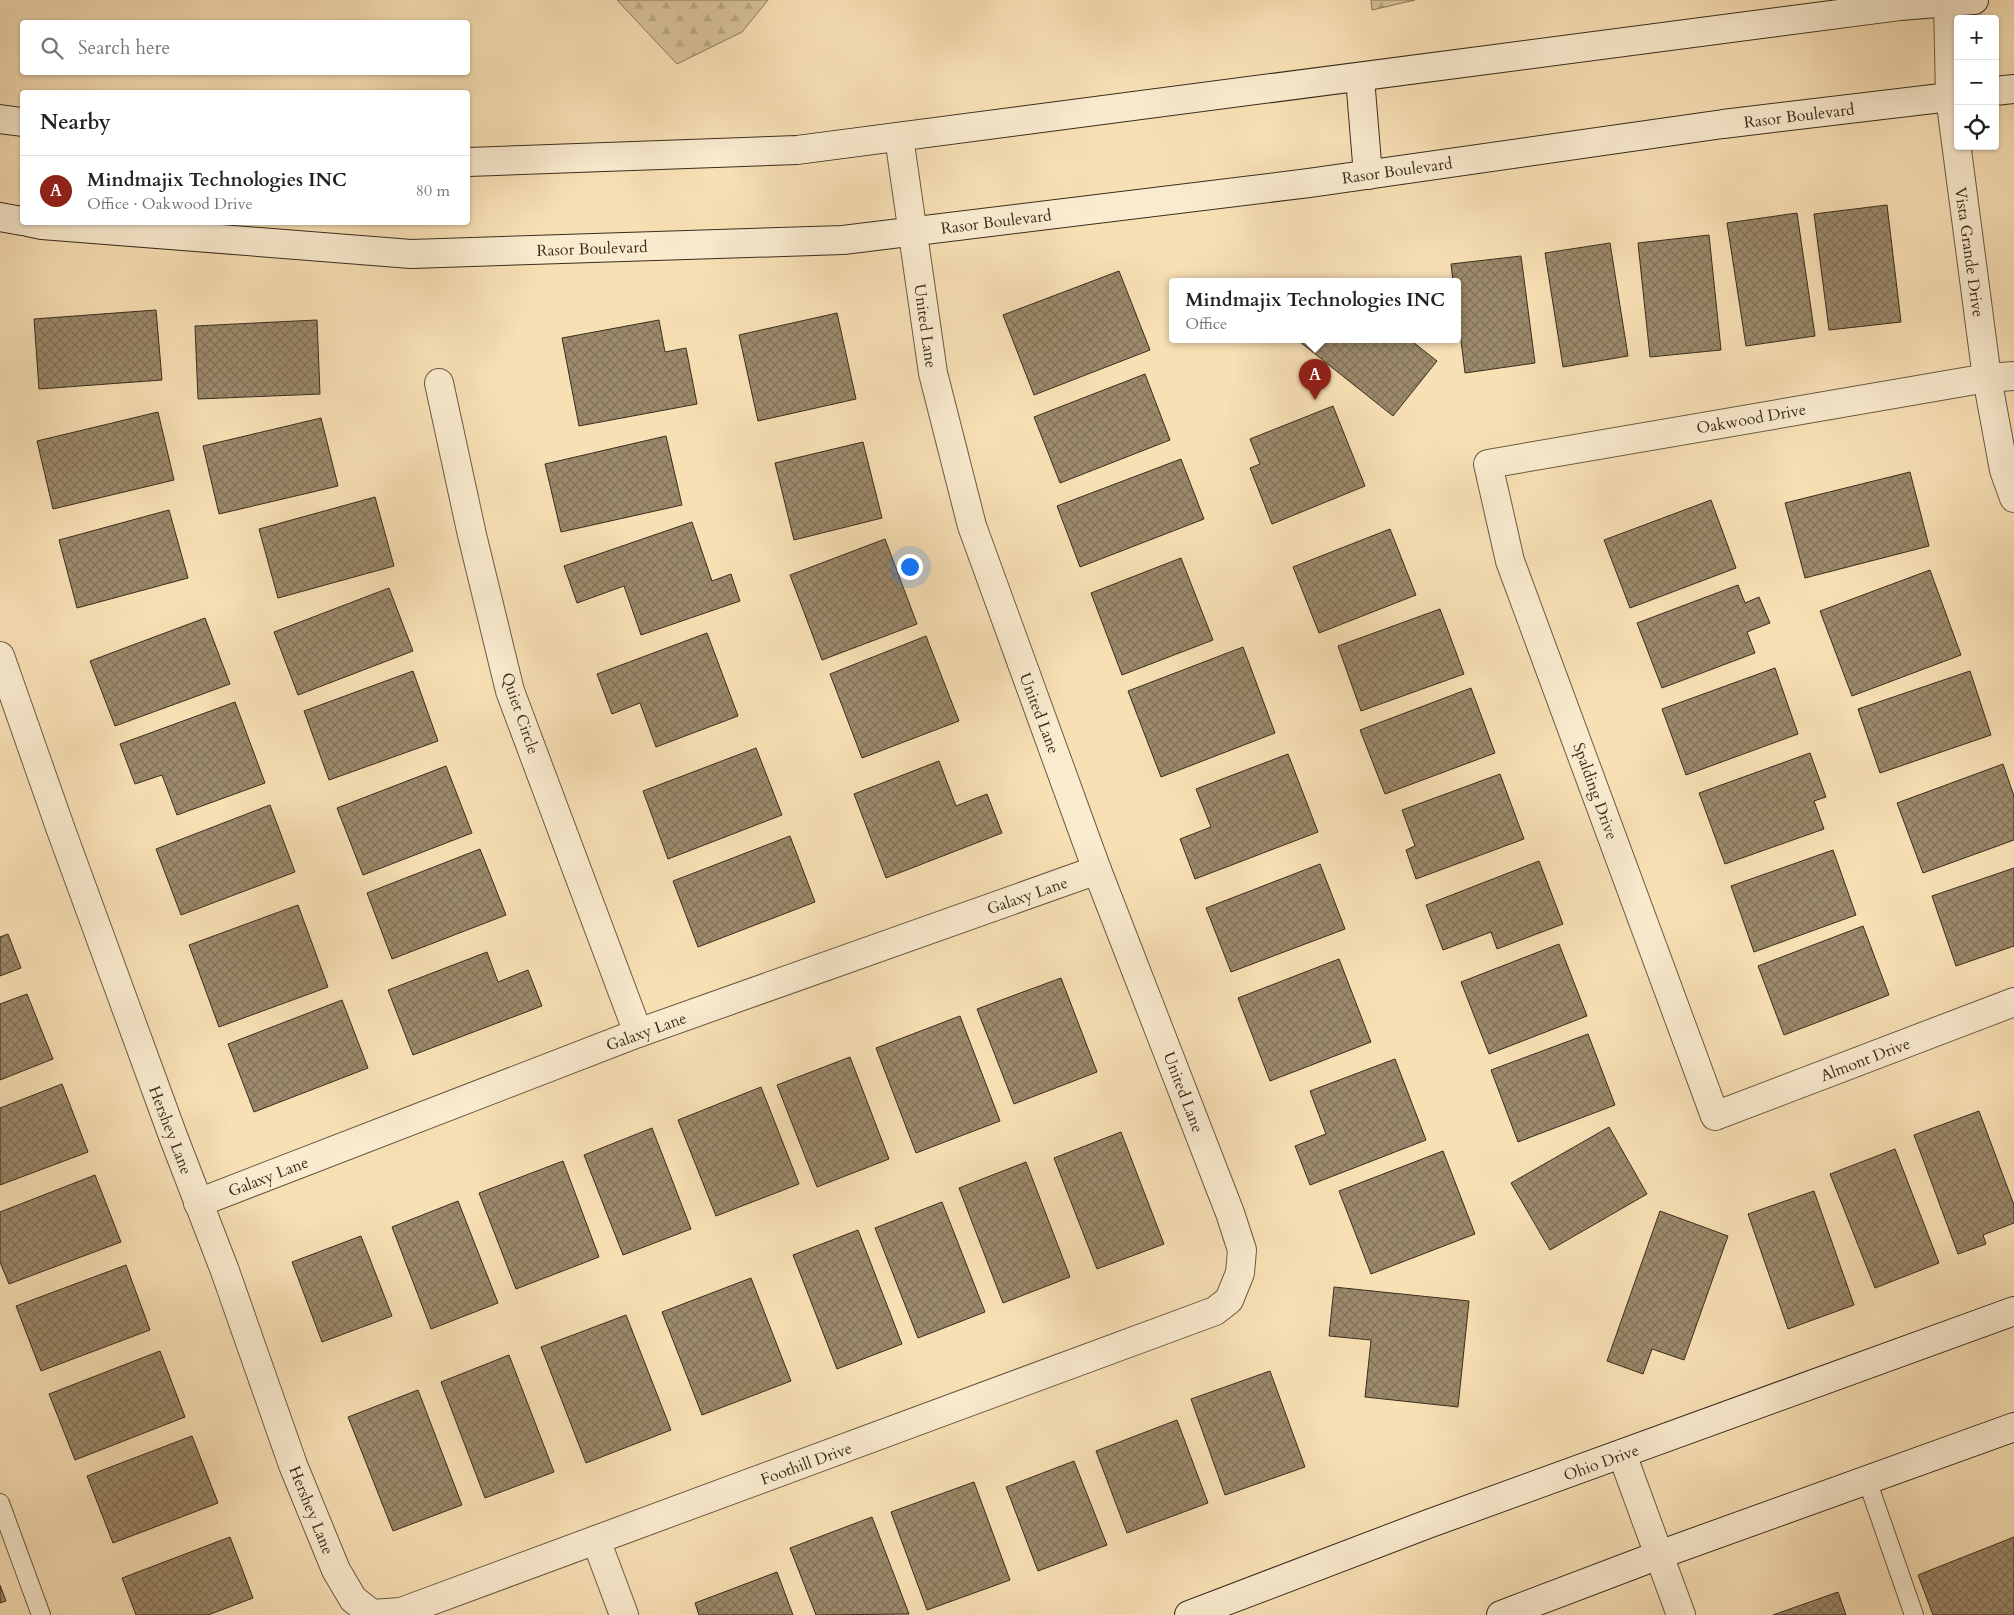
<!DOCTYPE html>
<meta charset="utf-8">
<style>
:root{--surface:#fff;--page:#f6f6f6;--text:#202124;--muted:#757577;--line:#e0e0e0;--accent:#8f2418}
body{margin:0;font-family:Cardo,serif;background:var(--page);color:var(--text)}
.controls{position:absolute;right:15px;top:15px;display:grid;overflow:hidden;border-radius:5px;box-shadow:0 1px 4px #0004}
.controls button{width:45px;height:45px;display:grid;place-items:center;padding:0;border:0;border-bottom:1px solid var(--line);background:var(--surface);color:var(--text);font:25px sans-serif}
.you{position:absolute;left:909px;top:566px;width:18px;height:18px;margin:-12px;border:4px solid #fff;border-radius:50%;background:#1a73e8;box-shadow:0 0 0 8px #1a73e833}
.badge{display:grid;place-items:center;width:32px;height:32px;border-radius:50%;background:var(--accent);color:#fff;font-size:16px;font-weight:700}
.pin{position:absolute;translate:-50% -41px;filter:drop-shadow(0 1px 2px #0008)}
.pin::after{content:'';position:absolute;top:26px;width:18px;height:15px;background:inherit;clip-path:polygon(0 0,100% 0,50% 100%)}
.popup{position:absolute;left:1169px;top:278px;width:292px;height:65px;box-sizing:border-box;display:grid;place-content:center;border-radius:5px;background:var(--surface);filter:drop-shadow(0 1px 4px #0005);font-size:16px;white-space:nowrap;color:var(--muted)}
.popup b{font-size:19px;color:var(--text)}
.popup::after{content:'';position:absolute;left:50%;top:100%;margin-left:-10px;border:10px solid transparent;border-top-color:var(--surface)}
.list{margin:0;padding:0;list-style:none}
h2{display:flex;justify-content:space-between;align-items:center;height:65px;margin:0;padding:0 20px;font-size:21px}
h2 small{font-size:16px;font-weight:400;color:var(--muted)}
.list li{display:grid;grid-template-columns:32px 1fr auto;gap:15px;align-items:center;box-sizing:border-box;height:70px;padding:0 20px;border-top:1px solid var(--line)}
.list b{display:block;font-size:19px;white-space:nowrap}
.list p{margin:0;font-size:16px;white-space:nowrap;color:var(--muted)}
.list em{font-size:16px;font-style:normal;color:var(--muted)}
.icon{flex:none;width:28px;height:28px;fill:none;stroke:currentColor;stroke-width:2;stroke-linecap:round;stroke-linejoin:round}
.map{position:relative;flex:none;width:2014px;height:1615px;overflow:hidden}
.search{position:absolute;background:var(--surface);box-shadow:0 1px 4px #0004;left:20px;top:20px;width:450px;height:55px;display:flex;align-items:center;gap:12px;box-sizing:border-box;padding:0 18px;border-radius:5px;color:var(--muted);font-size:19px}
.panel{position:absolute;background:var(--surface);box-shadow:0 1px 4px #0004;left:20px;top:90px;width:450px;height:135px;border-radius:5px}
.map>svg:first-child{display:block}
.forest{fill:url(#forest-firs);stroke:#89785c}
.building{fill:url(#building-cross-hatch);stroke:#3a2d1d}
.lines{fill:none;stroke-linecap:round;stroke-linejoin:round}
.lane-casing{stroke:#6a5a43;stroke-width:20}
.street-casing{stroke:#6a5a43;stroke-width:30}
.secondary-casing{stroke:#3a2d1d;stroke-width:30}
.lane{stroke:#faebcf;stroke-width:18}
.street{stroke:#faebcf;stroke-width:28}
.secondary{stroke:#faebcf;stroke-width:28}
.labels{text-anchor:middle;stroke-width:4;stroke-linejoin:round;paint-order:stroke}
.street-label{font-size:16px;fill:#3a2d1d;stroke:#faebcf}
</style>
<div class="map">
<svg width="2014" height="1615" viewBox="0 0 2014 1615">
<defs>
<pattern id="forest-firs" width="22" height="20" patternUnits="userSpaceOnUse" patternTransform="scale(1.25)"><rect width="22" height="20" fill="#d8c29b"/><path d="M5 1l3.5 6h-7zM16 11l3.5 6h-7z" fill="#baa785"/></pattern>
<pattern id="building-cross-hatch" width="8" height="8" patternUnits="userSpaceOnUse" patternTransform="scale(1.25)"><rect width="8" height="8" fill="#9d8a6c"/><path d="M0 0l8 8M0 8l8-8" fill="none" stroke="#817158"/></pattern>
</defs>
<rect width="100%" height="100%" fill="#f8e0b5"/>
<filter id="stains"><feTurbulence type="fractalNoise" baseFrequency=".004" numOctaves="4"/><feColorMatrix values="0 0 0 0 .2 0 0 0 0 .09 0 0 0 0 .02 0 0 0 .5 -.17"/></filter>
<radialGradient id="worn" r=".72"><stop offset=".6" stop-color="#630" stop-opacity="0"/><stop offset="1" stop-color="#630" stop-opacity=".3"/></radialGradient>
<g class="forest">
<path d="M617,0H768L742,32L677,64Z"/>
<path d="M1371,0H1415L1372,10Z"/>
</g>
<g class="building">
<path d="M1887,205L1901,322L1829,330L1814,214Z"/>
<path d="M1797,213L1815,336L1746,346L1727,223Z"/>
<path d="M1709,235L1721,350L1650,357L1638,243Z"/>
<path d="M1610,243L1628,356L1563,367L1545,253Z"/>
<path d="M1521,256L1535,363L1465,373L1458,316V281H1453L1451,264Z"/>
<path d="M1119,271L1150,350L1034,395L1003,315Z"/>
<path d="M156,310L162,380L39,389L34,319Z"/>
<path d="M837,313L856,399L758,421L739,335Z"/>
<path d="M317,320L320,394L198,399L195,326Z"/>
<path d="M659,320L665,352L686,348L697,404L579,426L562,338Z"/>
<path d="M1302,339H1409L1437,361L1393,416L1300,342Z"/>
<path d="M1145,374L1170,440L1060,483L1034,417Z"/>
<path d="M1333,406L1365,486L1272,524L1250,468L1260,464L1250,439Z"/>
<path d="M158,412L174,480L53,509L37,441Z"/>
<path d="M321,418L338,486L219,514L203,446Z"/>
<path d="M666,436L682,505L561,532L545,464Z"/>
<path d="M863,442L882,518L794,540L775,463Z"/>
<path d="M1181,459L1204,519L1080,567L1057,506Z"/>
<path d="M1910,472L1929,546L1805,578L1785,503Z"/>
<path d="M375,497L394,566L278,598L259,529Z"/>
<path d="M1711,500L1736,568L1630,608L1604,540Z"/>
<path d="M169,510L188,578L77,608L59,540Z"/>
<path d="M692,522L712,581L731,574L740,601L641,635L624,586L577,603L564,566Z"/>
<path d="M1390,529L1416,595L1319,633L1293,567Z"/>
<path d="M885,539L917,624L822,660L790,575Z"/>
<path d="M1181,558L1213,640L1122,675L1091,593Z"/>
<path d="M1930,570L1961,655L1852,696L1820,611Z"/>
<path d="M1738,585L1745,603L1759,597L1770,623L1747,632L1755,653L1662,688L1637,623Z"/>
<path d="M389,588L413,651L298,695L274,632Z"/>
<path d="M1440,609L1464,674L1361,711L1338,646Z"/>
<path d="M205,618L230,684L115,726L90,661Z"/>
<path d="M707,633L738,716L656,747L640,703L612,714L597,674Z"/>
<path d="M926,636L959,721L862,758L830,674Z"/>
<path d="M1243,647L1275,733L1161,777L1128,691Z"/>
<path d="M1775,668L1798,734L1686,775L1662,709Z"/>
<path d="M413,671L438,741L329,780L304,711Z"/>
<path d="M1970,671L1991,735L1880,773L1858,709Z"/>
<path d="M1471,688L1495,753L1385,794L1360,730Z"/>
<path d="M235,702L265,783L177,815L162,775L135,784L120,744Z"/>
<path d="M756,748L782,815L668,859L643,791Z"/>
<path d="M1810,753L1826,797L1814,801L1824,829L1725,864L1699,793Z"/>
<path d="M1288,754L1318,832L1195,879L1180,839L1211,827L1196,789Z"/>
<path d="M939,761L956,806L987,794L1002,833L886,878L854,794Z"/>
<path d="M2003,764L2014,796V840L1923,873L1897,803Z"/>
<path d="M446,766L472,833L363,875L337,808Z"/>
<path d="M1500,774L1524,839L1416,879L1406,850L1415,846L1402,810Z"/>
<path d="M270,805L295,872L181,915L156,849Z"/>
<path d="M790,836L815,902L698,947L673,881Z"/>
<path d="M480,849L506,915L392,959L367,893Z"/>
<path d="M1833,850L1856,915L1754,952L1731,886Z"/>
<path d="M1539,861L1563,924L1497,949L1491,932L1443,950L1426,905Z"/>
<path d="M1320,864L1345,929L1231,972L1206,908Z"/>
<path d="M2014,868V946L1956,966L1932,896Z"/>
<path d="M298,905L328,987L219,1027L189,945Z"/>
<path d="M1863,926L1889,995L1784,1035L1758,966Z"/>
<path d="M8,934L21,968L0,976V937Z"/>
<path d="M1559,944L1587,1016L1489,1054L1461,982Z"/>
<path d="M487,952L498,982L528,970L542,1006L413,1055L388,990Z"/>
<path d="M1339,959L1371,1042L1270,1081L1238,998Z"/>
<path d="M1061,978L1097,1072L1014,1104L977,1009Z"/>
<path d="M27,994L53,1059L0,1080V1004Z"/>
<path d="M342,1000L368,1068L254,1112L228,1044Z"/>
<path d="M960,1016L1000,1121L916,1153L876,1048Z"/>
<path d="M1588,1034L1615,1105L1518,1142L1491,1070Z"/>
<path d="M850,1057L889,1159L817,1187L777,1085Z"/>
<path d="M1395,1059L1426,1140L1310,1185L1295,1146L1326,1134L1310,1091Z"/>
<path d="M62,1084L88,1152L0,1185V1108Z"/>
<path d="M761,1087L799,1184L716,1216L678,1120Z"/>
<path d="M1979,1111L2014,1205V1223L1983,1235L1986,1244L1958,1254L1914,1135Z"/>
<path d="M1609,1127L1647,1194L1550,1250L1511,1183Z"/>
<path d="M652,1128L691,1229L623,1255L584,1155Z"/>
<path d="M1121,1132L1164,1244L1097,1269L1054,1158Z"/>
<path d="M1895,1149L1939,1263L1875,1288L1830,1174Z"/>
<path d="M1443,1151L1475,1234L1371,1274L1339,1191Z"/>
<path d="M563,1161L599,1257L516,1289L479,1193Z"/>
<path d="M1026,1162L1070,1277L1003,1303L959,1188Z"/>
<path d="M95,1175L121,1242L9,1284L0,1262V1212Z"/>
<path d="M1814,1191L1854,1305L1788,1329L1748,1214Z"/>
<path d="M458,1201L498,1303L431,1329L392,1227Z"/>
<path d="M942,1202L985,1312L918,1338L875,1228Z"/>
<path d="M1660,1211L1728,1236L1684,1360L1652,1349L1643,1374L1607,1361Z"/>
<path d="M858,1230L902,1344L837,1369L793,1255Z"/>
<path d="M361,1236L392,1316L322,1342L292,1262Z"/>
<path d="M126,1265L150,1330L41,1371L16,1306Z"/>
<path d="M751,1278L791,1381L702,1415L662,1312Z"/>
<path d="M1334,1287L1469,1301L1458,1407L1365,1397L1371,1340L1329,1336Z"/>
<path d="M626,1315L671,1430L586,1463L541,1347Z"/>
<path d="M160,1351L185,1417L75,1460L49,1394Z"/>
<path d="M509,1355L554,1472L485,1498L441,1382Z"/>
<path d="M1270,1371L1305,1467L1225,1495L1191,1399Z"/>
<path d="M418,1390L462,1505L393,1531L348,1417Z"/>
<path d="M1177,1420L1208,1503L1127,1533L1096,1451Z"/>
<path d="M192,1436L218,1503L113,1543L87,1476Z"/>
<path d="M1074,1461L1107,1545L1038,1571L1006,1487Z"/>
<path d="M974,1482L1010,1580L927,1610L891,1512Z"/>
<path d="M872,1517L909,1614L816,1615L790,1548Z"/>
<path d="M230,1537L253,1598L208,1615H136L122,1578Z"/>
<path d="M2014,1537V1615H1933L1918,1575Z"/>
<path d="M777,1572L793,1615H699L695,1603Z"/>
<path d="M0,1585L6,1601L0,1603Z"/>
<path d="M1838,1592L1846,1615H1773Z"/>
</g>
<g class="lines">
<defs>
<g id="lane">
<path d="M1867,1480L1914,1615"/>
<path d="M0,1503L41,1615"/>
</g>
<g id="street">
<path d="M1948,2L1950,97L1987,378L2004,470L2014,498"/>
<path d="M2014,376L1987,378L1488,464L1510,561L1715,1116L2014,1002"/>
<path d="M439,383L472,535L510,691L638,1033"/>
<path d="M0,656L61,830L173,1136L225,1271L293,1465L336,1570L353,1599L372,1614L401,1612L1215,1311L1229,1300L1240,1273L1242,1250L1230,1213L1097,870L972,526L933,373L899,137"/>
<path d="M198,1203L638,1033L1097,870"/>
<path d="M1622,1454L1681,1615"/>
<path d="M596,1540L624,1615"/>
</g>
<g id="secondary">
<path d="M1360,78L1368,175"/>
<path d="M1995,91L2014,89"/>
<path d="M0,119L22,122"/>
<path d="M468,162L797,150L1900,6L1974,0"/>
<path d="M0,217L22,221"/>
<path d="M28,222L42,225L411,254L843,240L1309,183L1723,124L1958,96"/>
<path d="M1189,1615L1428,1524L2014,1311"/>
<path d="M1501,1615L1659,1555L2014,1427"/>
</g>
</defs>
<use href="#lane" class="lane-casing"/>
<use href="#street" class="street-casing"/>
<use href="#secondary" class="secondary-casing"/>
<use href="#lane" class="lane"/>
<use href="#street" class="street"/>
<use href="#secondary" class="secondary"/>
</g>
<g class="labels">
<g class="street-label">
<text transform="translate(1799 115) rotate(-7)" y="6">Rasor Boulevard</text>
<text transform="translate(1397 170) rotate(-8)" y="6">Rasor Boulevard</text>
<text transform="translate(996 221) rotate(-7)" y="6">Rasor Boulevard</text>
<text transform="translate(592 248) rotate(-2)" y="6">Rasor Boulevard</text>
<text transform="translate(1970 252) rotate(82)" y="6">Vista Grande Drive</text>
<text transform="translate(926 326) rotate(82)" y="6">United Lane</text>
<text transform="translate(1751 418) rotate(-10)" y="6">Oakwood Drive</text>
<text transform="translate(521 713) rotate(71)" y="6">Quiet Circle</text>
<text transform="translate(1040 713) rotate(69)" y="6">United Lane</text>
<text transform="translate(1596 791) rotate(70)" y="6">Spalding Drive</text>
<text transform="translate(1027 895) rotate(-19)" y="6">Galaxy Lane</text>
<text transform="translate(646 1031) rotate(-20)" y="6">Galaxy Lane</text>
<text transform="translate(1865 1059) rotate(-21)" y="6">Almont Drive</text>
<text transform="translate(1184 1092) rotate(69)" y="6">United Lane</text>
<text transform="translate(171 1130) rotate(69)" y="6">Hershey Lane</text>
<text transform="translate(268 1176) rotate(-21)" y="6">Galaxy Lane</text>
<text transform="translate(1601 1462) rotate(-20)" y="6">Ohio Drive</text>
<text transform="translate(806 1463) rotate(-20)" y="6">Foothill Drive</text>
<text transform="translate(312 1510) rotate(68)" y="6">Hershey Lane</text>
</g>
</g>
<rect width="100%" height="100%" filter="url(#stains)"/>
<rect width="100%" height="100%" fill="url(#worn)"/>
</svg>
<div class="controls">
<button>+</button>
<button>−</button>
<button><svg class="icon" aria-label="locate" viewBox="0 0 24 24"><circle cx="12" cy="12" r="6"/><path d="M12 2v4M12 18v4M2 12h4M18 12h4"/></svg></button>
</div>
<div class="you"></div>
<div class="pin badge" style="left:1315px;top:400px">A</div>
<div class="popup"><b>Mindmajix Technologies INC</b>Office</div>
<div class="search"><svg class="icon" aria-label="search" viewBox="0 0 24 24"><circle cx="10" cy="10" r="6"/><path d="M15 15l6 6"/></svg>Search here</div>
<section class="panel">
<h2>Nearby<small></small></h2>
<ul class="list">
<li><span class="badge">A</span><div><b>Mindmajix Technologies INC</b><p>Office · Oakwood Drive</p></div><em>80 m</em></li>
</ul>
</section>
</div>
